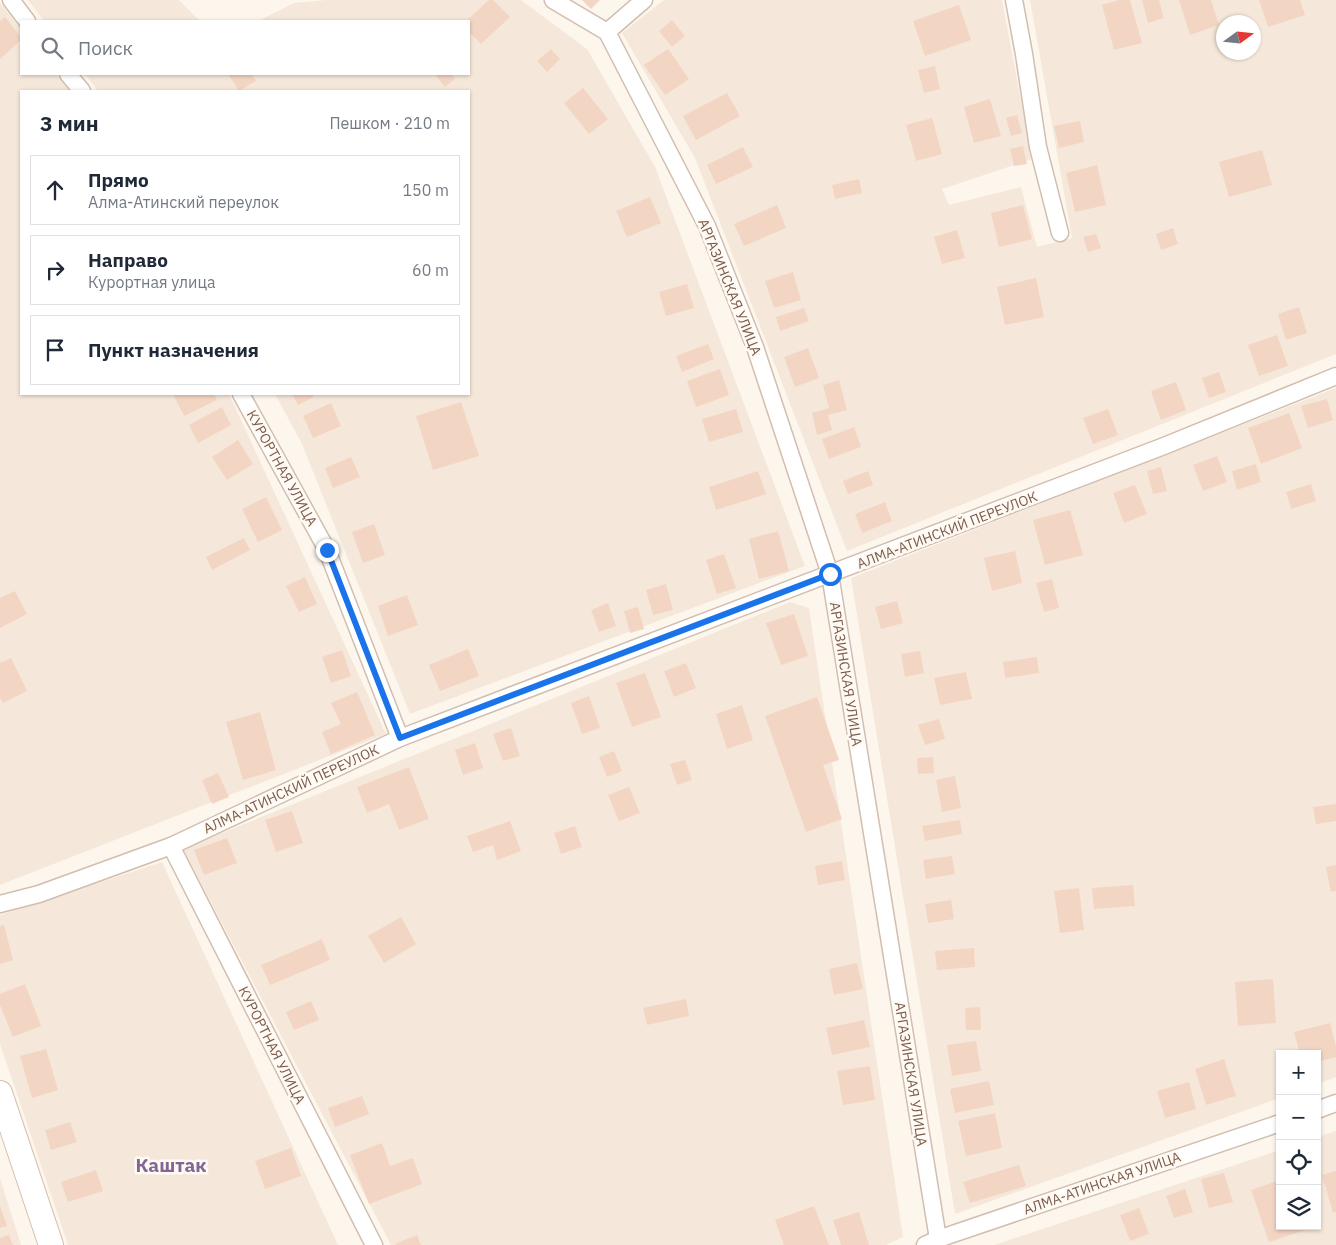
<!DOCTYPE html>
<html lang="ru">
<meta charset="utf-8">
<style>
:root{--surface:#fff;--page:#f6f6f7;--text:#1f2937;--muted:#747a83;--line:#e0e1e3}
body{margin:0;font-family:"IBM Plex Sans",sans-serif;background:var(--page);color:var(--text)}
.controls{position:absolute;right:15px;bottom:15px;display:grid;overflow:hidden;border-radius:0px;box-shadow:0 1px 4px #0004}
.controls button{width:45px;height:45px;display:grid;place-items:center;padding:0;border:0;border-bottom:1px solid var(--line);background:var(--surface);color:var(--text);font:25px sans-serif}
.compass{position:absolute;left:1216px;top:15px;width:45px;height:45px;border-radius:50%;background:var(--surface);box-shadow:0 1px 4px #0004;rotate:75deg}
.stop{position:absolute;width:15px;height:15px;margin:-11px;border:4px solid #1a73e8;border-radius:50%;background:#fff}
.stop.end{background:#1a73e8;border-color:#fff;box-shadow:0 1px 5px #0008}
.list{margin:0;padding:0;list-style:none}
h2{display:flex;justify-content:space-between;align-items:center;height:65px;margin:0;padding:0 20px;font-size:21px}
h2 small{font-size:16px;font-weight:400;color:var(--muted)}
.list li{display:grid;grid-template-columns:32px 1fr auto;gap:15px;align-items:center;box-sizing:border-box;height:70px;margin:0 10px 10px;padding:0 10px;border:1px solid var(--line);border-radius:0px}
.list b{display:block;font-size:19px;white-space:nowrap}
.list p{margin:0;font-size:16px;white-space:nowrap;color:var(--muted)}
.list em{font-size:16px;font-style:normal;color:var(--muted)}
.icon{flex:none;width:28px;height:28px;fill:none;stroke:currentColor;stroke-width:2;stroke-linecap:round;stroke-linejoin:round}
.map{position:relative;flex:none;width:1336px;height:1245px;overflow:hidden}
.search{position:absolute;background:var(--surface);box-shadow:0 1px 4px #0004;left:20px;top:20px;width:450px;height:55px;display:flex;align-items:center;gap:12px;box-sizing:border-box;padding:0 18px;border-radius:0px;color:var(--muted);font-size:19px}
.panel{position:absolute;background:var(--surface);box-shadow:0 1px 4px #0004;left:20px;top:90px;width:450px;height:305px;border-radius:0px}
.map>svg:first-child{display:block}
.residential{fill:#f5e8da;fill-rule:evenodd}
.building{fill:#f3d5c3}
.lines{fill:none;stroke-linecap:round;stroke-linejoin:round}
.street-casing{stroke:#d1beb0;stroke-width:19}
.secondary-casing{stroke:#d6c0b0;stroke-width:26}
.street{stroke:#fff;stroke-width:16}
.secondary{stroke:#fff;stroke-width:24}
.route{stroke:#1a73e8;stroke-width:6}
.labels{text-anchor:middle;stroke-width:5;stroke-linejoin:round;paint-order:stroke}
.street-label{font-size:14px;fill:#7a5c4d;stroke:#fffaf3}
.district-label{font-size:19px;font-weight:bold;fill:#846695;stroke:#fffaf3}
</style>
<div class="map">
<svg width="1336" height="1245" viewBox="0 0 1336 1245">
<rect width="100%" height="100%" fill="#fdf6ec"/>
<g class="residential">
<path d="M28,0H179L200,21H44Z"/>
<path d="M326,0H521L587,49L655,167L805,566L410,714L302,444L275,394H469V91H98L85,74H469V21H258L294,3Z"/>
<path d="M664,0H1002L1032,159L942,189L949,205L1021,187L1037,247L1072,238L1030,0H1336V354L847,551L695,158L622,33ZM1224,22H1254V52H1224Z"/>
<path d="M0,3L21,29V74H56L70,91H21V394H229L386,734L0,885Z"/>
<path d="M1336,388V1077L1317,1084V1054H1280V1098L955,1214L851,578Z"/>
<path d="M790,602L809,608L903,1237L886,1245H391L183,849Z"/>
<path d="M162,862L338,1245H68L0,1044V915Z"/>
<path d="M1336,1131V1245H994L1280,1150V1226H1317V1137Z"/>
<path d="M0,1178L21,1245H0Z"/>
</g>
<g class="building">
<path d="M489,0H493L510,17L481,44L469,32V21H466Z"/>
<path d="M582,0H600L591,9Z"/>
<path d="M1119,0H1130L1142,43L1114,50L1102,5Z"/>
<path d="M1142,0H1159L1164,18L1148,23Z"/>
<path d="M1179,0H1211L1219,25L1190,35Z"/>
<path d="M1259,0H1300L1305,15L1268,27Z"/>
<path d="M959,5L971,40L925,56L913,21Z"/>
<path d="M5,17L21,37V40L0,59V21Z"/>
<path d="M672,20L685,36L672,47L659,31Z"/>
<path d="M551,49L560,59L547,72L537,61Z"/>
<path d="M668,49L689,79L665,95L644,65Z"/>
<path d="M935,66L940,89L924,93L918,70Z"/>
<path d="M228,74H252L256,81L239,91Z"/>
<path d="M435,74H451L455,79L445,87Z"/>
<path d="M583,88L608,119L589,134L564,103Z"/>
<path d="M727,93L740,116L696,140L683,116Z"/>
<path d="M990,99L1001,136L974,143L964,107Z"/>
<path d="M1017,115L1022,133L1011,136L1006,118Z"/>
<path d="M932,118L942,154L916,161L906,125Z"/>
<path d="M1080,121L1084,142L1059,148L1054,126Z"/>
<path d="M1023,146L1027,164L1014,166L1010,149Z"/>
<path d="M743,147L753,167L716,184L707,165Z"/>
<path d="M1262,150L1272,185L1229,197L1219,162Z"/>
<path d="M1097,165L1106,205L1075,212L1066,173Z"/>
<path d="M859,179L862,193L835,199L832,185Z"/>
<path d="M650,197L661,223L627,237L616,211Z"/>
<path d="M777,205L786,228L744,246L734,224Z"/>
<path d="M1023,205L1032,239L999,247L991,213Z"/>
<path d="M1173,228L1178,244L1161,250L1156,234Z"/>
<path d="M957,230L965,258L942,264L934,237Z"/>
<path d="M1096,234L1101,248L1088,252L1083,237Z"/>
<path d="M793,272L801,300L774,308L765,281Z"/>
<path d="M1036,278L1044,317L1005,325L997,287Z"/>
<path d="M687,284L694,308L666,316L659,292Z"/>
<path d="M1299,307L1307,333L1286,340L1278,314Z"/>
<path d="M804,308L809,321L780,331L776,317Z"/>
<path d="M1277,335L1288,366L1259,376L1248,345Z"/>
<path d="M708,344L714,359L682,372L676,356Z"/>
<path d="M808,348L819,378L795,387L784,357Z"/>
<path d="M720,369L729,395L696,407L687,381Z"/>
<path d="M1219,372L1226,392L1209,398L1202,378Z"/>
<path d="M839,380L847,410L828,415L832,430L817,435L812,413L829,408L823,385Z"/>
<path d="M1176,382L1186,410L1161,420L1151,391Z"/>
<path d="M173,394H214L217,400L184,416Z"/>
<path d="M292,394H312L314,397L298,405Z"/>
<path d="M1327,399L1333,420L1308,428L1301,406Z"/>
<path d="M461,402L479,456L433,470L416,416Z"/>
<path d="M331,403L341,426L313,438L303,416Z"/>
<path d="M222,407L231,425L198,443L189,425Z"/>
<path d="M736,409L743,432L709,442L702,419Z"/>
<path d="M1108,409L1118,435L1093,444L1083,418Z"/>
<path d="M1289,413L1302,448L1261,464L1248,428Z"/>
<path d="M854,427L861,447L829,459L822,439Z"/>
<path d="M238,440L253,464L227,480L212,457Z"/>
<path d="M1217,456L1227,482L1203,491L1193,465Z"/>
<path d="M351,457L360,477L333,488L325,468Z"/>
<path d="M1256,464L1261,482L1237,490L1232,471Z"/>
<path d="M1161,467L1167,491L1153,494L1147,471Z"/>
<path d="M758,471L766,494L716,510L709,487Z"/>
<path d="M868,471L873,485L848,494L843,481Z"/>
<path d="M1311,484L1316,501L1291,509L1286,492Z"/>
<path d="M1135,485L1147,514L1124,523L1113,493Z"/>
<path d="M266,497L282,530L258,542L242,509Z"/>
<path d="M885,502L892,521L862,533L855,514Z"/>
<path d="M1070,510L1083,555L1045,565L1033,520Z"/>
<path d="M374,524L385,555L363,563L352,532Z"/>
<path d="M778,531L789,571L759,579L749,539Z"/>
<path d="M244,538L250,550L212,570L206,557Z"/>
<path d="M1015,551L1022,583L992,591L984,558Z"/>
<path d="M724,554L736,588L717,594L706,560Z"/>
<path d="M305,577L317,604L299,612L286,586Z"/>
<path d="M1052,579L1059,608L1044,612L1036,583Z"/>
<path d="M666,584L673,610L653,615L646,590Z"/>
<path d="M15,591L27,614L0,628V598Z"/>
<path d="M407,595L418,625L388,636L378,606Z"/>
<path d="M897,601L903,623L881,629L875,607Z"/>
<path d="M608,603L616,626L599,632L591,610Z"/>
<path d="M638,607L644,629L630,633L624,611Z"/>
<path d="M794,614L808,656L781,665L766,623Z"/>
<path d="M468,649L479,676L440,691L429,665Z"/>
<path d="M342,650L351,676L331,683L322,657Z"/>
<path d="M920,651L924,673L905,677L901,654Z"/>
<path d="M1037,657L1039,673L1005,678L1003,662Z"/>
<path d="M11,658L27,691L3,703L0,698V663Z"/>
<path d="M686,663L696,688L674,697L664,671Z"/>
<path d="M966,672L972,699L940,705L934,678Z"/>
<path d="M645,673L661,717L632,727L616,683Z"/>
<path d="M357,692L375,735L331,754L322,732L341,724L331,703Z"/>
<path d="M589,696L600,728L582,734L571,703Z"/>
<path d="M817,697L839,760L823,765L842,819L806,832L765,716Z"/>
<path d="M742,705L753,740L727,749L716,714Z"/>
<path d="M260,712L276,770L243,780L226,722Z"/>
<path d="M939,719L945,739L925,745L918,725Z"/>
<path d="M511,728L520,756L503,761L493,734Z"/>
<path d="M475,743L483,768L463,775L455,750Z"/>
<path d="M614,751L622,771L607,777L599,757Z"/>
<path d="M933,757L934,773L918,774L917,758Z"/>
<path d="M685,760L692,780L677,785L670,764Z"/>
<path d="M409,767L429,819L399,830L389,804L367,813L357,787Z"/>
<path d="M218,773L229,797L212,804L202,780Z"/>
<path d="M955,776L961,808L942,812L936,780Z"/>
<path d="M629,787L640,813L619,821L608,795Z"/>
<path d="M1336,804V821L1316,824L1313,807Z"/>
<path d="M292,811L303,843L276,852L265,820Z"/>
<path d="M960,820L962,834L925,841L922,826Z"/>
<path d="M510,821L521,851L497,860L493,845L473,852L467,836Z"/>
<path d="M575,826L582,847L561,854L554,833Z"/>
<path d="M227,838L237,863L204,875L194,850Z"/>
<path d="M952,856L955,874L926,879L923,860Z"/>
<path d="M842,861L845,880L818,885L815,866Z"/>
<path d="M1336,865V891L1331,892L1326,867Z"/>
<path d="M1133,885L1135,906L1094,909L1092,888Z"/>
<path d="M1079,888L1084,930L1060,933L1054,891Z"/>
<path d="M951,900L954,919L928,923L925,904Z"/>
<path d="M401,917L416,944L384,963L368,936Z"/>
<path d="M4,925L13,960L0,964V926Z"/>
<path d="M322,939L330,960L270,985L261,965Z"/>
<path d="M974,948L975,967L937,970L935,951Z"/>
<path d="M857,963L863,989L834,995L829,969Z"/>
<path d="M1273,979L1276,1023L1238,1026L1235,982Z"/>
<path d="M25,984L41,1026L13,1037L0,1005V994Z"/>
<path d="M686,999L689,1016L647,1025L643,1008Z"/>
<path d="M311,1001L319,1020L294,1030L286,1012Z"/>
<path d="M980,1007L981,1030H966L965,1008Z"/>
<path d="M864,1020L870,1047L832,1055L826,1028Z"/>
<path d="M1330,1023L1336,1046V1057L1317,1062V1054H1300L1294,1032Z"/>
<path d="M976,1041L981,1071L952,1076L947,1045Z"/>
<path d="M46,1049L58,1090L32,1098L20,1056Z"/>
<path d="M1224,1059L1236,1096L1206,1105L1195,1069Z"/>
<path d="M870,1066L875,1100L843,1105L837,1071Z"/>
<path d="M989,1081L994,1105L955,1113L950,1089Z"/>
<path d="M1189,1082L1196,1109L1165,1118L1157,1091Z"/>
<path d="M362,1096L369,1114L335,1127L328,1108Z"/>
<path d="M995,1113L1002,1148L966,1156L958,1121Z"/>
<path d="M70,1122L77,1142L51,1150L45,1130Z"/>
<path d="M382,1143L390,1166L413,1158L422,1184L369,1204L350,1155Z"/>
<path d="M291,1148L301,1176L265,1189L255,1161Z"/>
<path d="M1019,1165L1026,1186L970,1203L963,1182Z"/>
<path d="M96,1170L103,1191L68,1202L61,1182Z"/>
<path d="M1336,1171V1212L1333,1213L1322,1175Z"/>
<path d="M1224,1173L1233,1202L1209,1208L1201,1179Z"/>
<path d="M1280,1180V1226L1314,1227L1269,1242L1251,1190Z"/>
<path d="M1185,1189L1193,1212L1174,1218L1166,1196Z"/>
<path d="M0,1206L7,1226L0,1228Z"/>
<path d="M814,1206L829,1245H784L775,1220Z"/>
<path d="M1139,1208L1149,1234L1130,1241L1120,1215Z"/>
<path d="M859,1212L869,1245H841L833,1220Z"/>
<path d="M9,1235L13,1245H0V1238Z"/>
<path d="M417,1235L421,1245H396L395,1244Z"/>
</g>
<g class="lines">
<defs>
<g id="street">
<path d="M11,0L27,21"/>
<path d="M553,0L607,32L707,226L755,347L830,574L938,1239"/>
<path d="M1014,0L1024,54L1038,147L1060,233"/>
<path d="M607,32L644,0"/>
<path d="M68,74L82,91"/>
<path d="M241,394L327,550L400,738"/>
<path d="M171,846L374,1245"/>
<path d="M0,904L39,894L171,846L400,738L1164,446L1336,376"/>
<path d="M1317,1110L1336,1103"/>
<path d="M925,1245L938,1239L1280,1123"/>
</g>
<path id="secondary" d="M0,1093L51,1245"/>
</defs>
<use href="#street" class="street-casing"/>
<use href="#secondary" class="secondary-casing"/>
<use href="#street" class="street"/>
<use href="#secondary" class="secondary"/>
</g>
<g class="lines">
<path class="route" d="M327,550L400,738L830,574"/>
</g>
<g class="labels">
<g class="street-label">
<text transform="translate(730 287) rotate(68)" y="5">АРГАЗИНСКАЯ УЛИЦА</text>
<text transform="translate(282 468) rotate(61)" y="5">КУРОРТНАЯ УЛИЦА</text>
<text transform="translate(947 530) rotate(-21)" y="5">АЛМА-АТИНСКИЙ ПЕРЕУЛОК</text>
<text transform="translate(846 674) rotate(81)" y="5">АРГАЗИНСКАЯ УЛИЦА</text>
<text transform="translate(291 789) rotate(-25)" y="5">АЛМА-АТИНСКИЙ ПЕРЕУЛОК</text>
<text transform="translate(272 1045) rotate(63)" y="5">КУРОРТНАЯ УЛИЦА</text>
<text transform="translate(911 1074) rotate(81)" y="5">АРГАЗИНСКАЯ УЛИЦА</text>
<text transform="translate(1102 1183) rotate(-19)" y="5">АЛМА-АТИНСКАЯ УЛИЦА</text>
</g>
<g class="district-label">
<text x="171" y="1172">Каштак</text>
</g>
</g>
</svg>
<div class="controls">
<button>+</button>
<button>−</button>
<button><svg class="icon" aria-label="locate" viewBox="0 0 24 24"><circle cx="12" cy="12" r="6"/><path d="M12 2v4M12 18v4M2 12h4M18 12h4"/></svg></button>
<button><svg class="icon" aria-label="layers" viewBox="0 0 24 24"><path d="M12 4l9 5-9 5-9-5zM3 14l9 5 9-5"/></svg></button>
</div>
<svg class="compass" viewBox="-18 -18 36 36"><path d="M0-13l5 13h-10z" fill="#e53935"/><path d="M0 13l5-13h-10z" fill="#747a83"/></svg>
<div class="stop" style="left:830px;top:574px"></div>
<div class="stop end" style="left:327px;top:550px"></div>
<div class="search"><svg class="icon" aria-label="search" viewBox="0 0 24 24"><circle cx="10" cy="10" r="6"/><path d="M15 15l6 6"/></svg>Поиск</div>
<section class="panel">
<h2>3 мин<small>Пешком · 210 m</small></h2>
<ul class="list">
<li><svg class="icon" aria-label="ahead" viewBox="0 0 24 24"><path d="M12 20V5M6 11l6-6 6 6"/></svg><div><b>Прямо</b><p>Алма-Атинский переулок</p></div><em>150 m</em></li>
<li><svg class="icon" aria-label="right" viewBox="0 0 24 24"><path d="M7 20v-9h11M14 6l5 5-5 5"/></svg><div><b>Направо</b><p>Курортная улица</p></div><em>60 m</em></li>
<li><svg class="icon" aria-label="arrive" viewBox="0 0 24 24"><path d="M6 21V4h12l-3 4 3 4H6"/></svg><div><b>Пункт назначения</b></div></li>
</ul>
</section>
</div>
